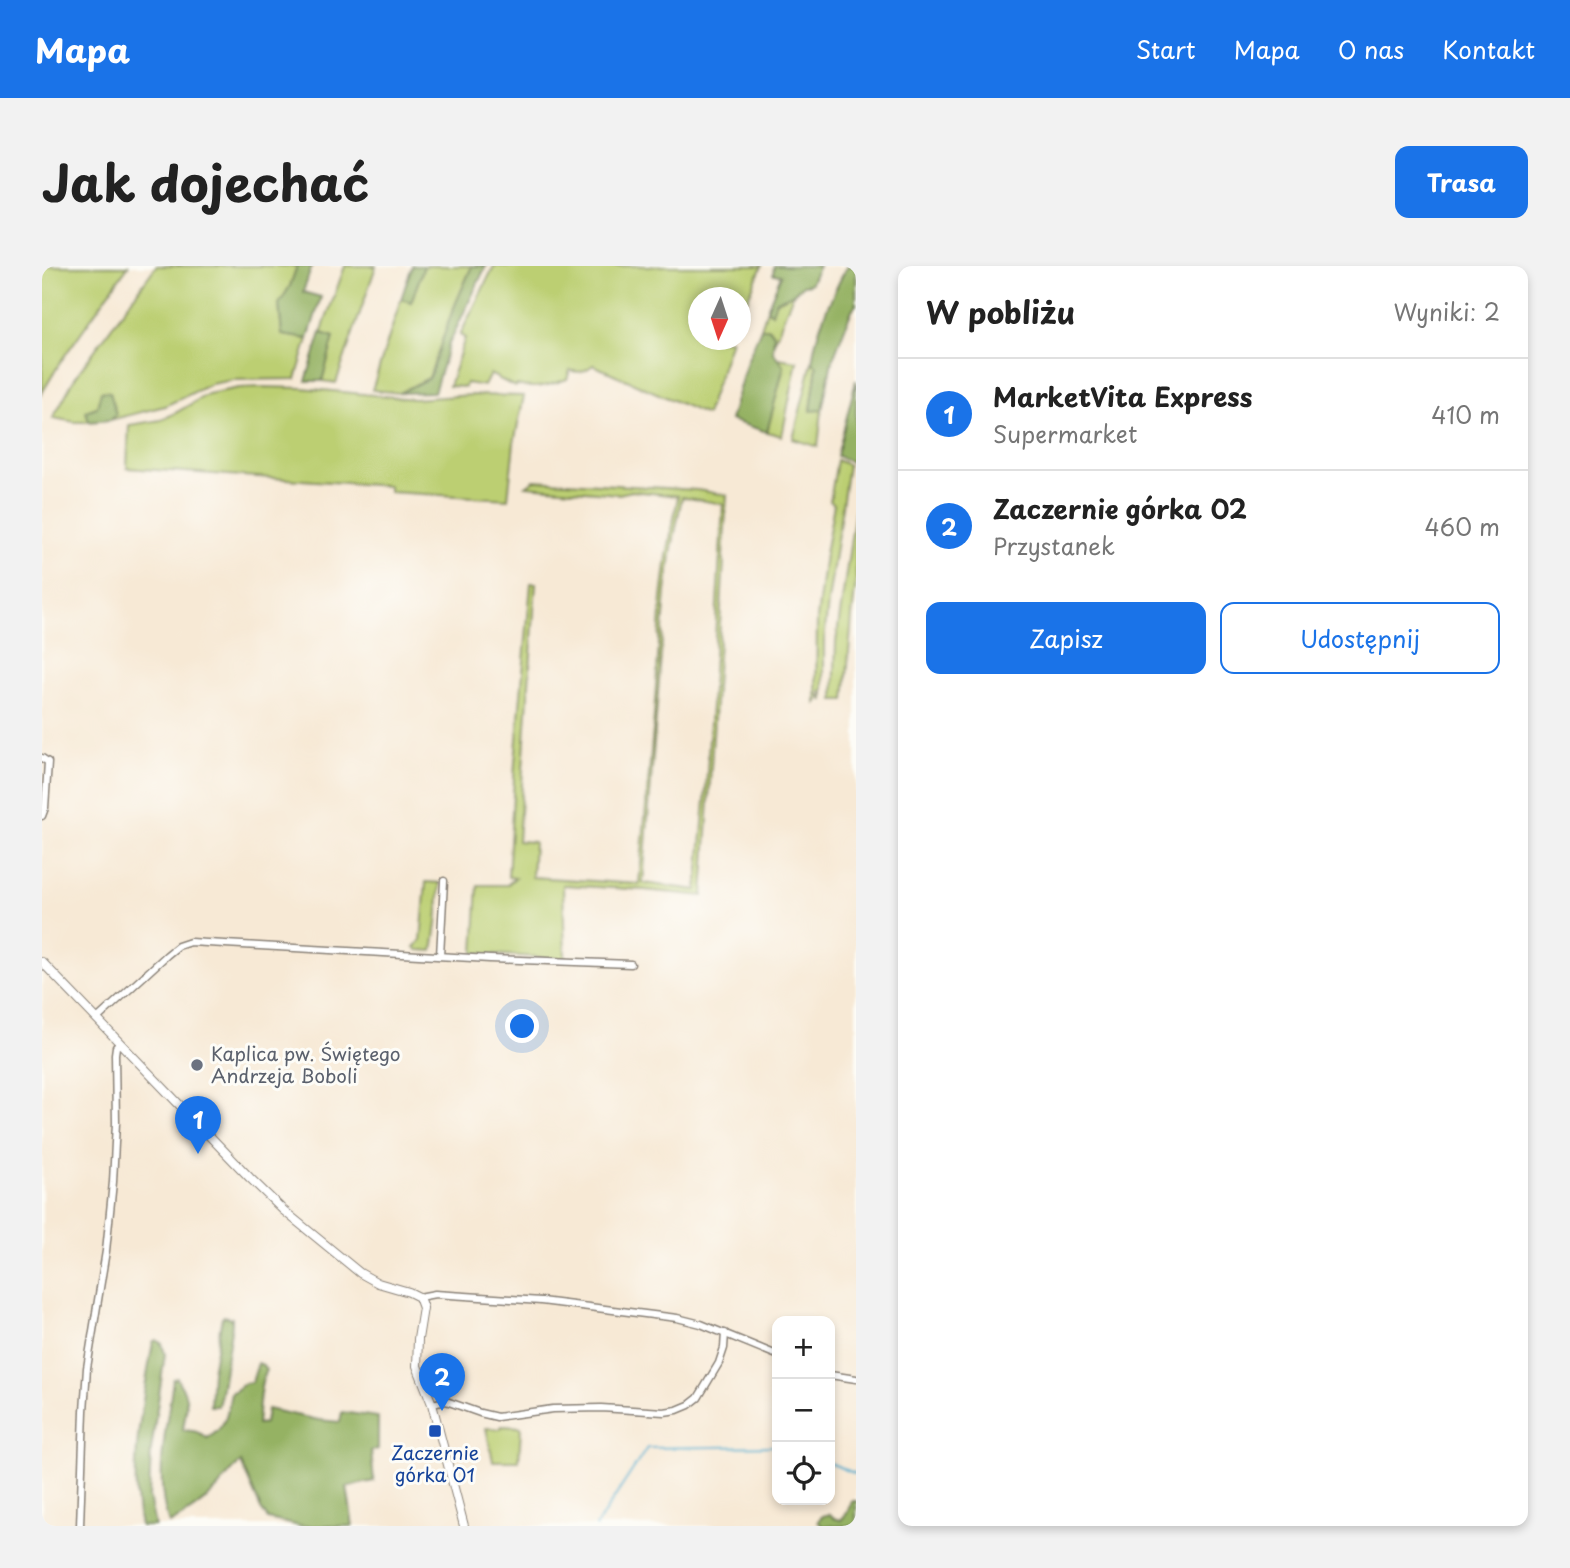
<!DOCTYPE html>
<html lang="pl">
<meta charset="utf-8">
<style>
:root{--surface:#fff;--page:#f2f2f2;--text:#222;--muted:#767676;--line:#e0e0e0;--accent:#1a73e8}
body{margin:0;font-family:"Playpen Sans",sans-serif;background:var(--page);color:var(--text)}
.controls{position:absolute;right:21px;bottom:21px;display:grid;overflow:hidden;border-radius:14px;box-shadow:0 4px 10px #0003}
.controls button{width:63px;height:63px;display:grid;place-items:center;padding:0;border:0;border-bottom:2px solid var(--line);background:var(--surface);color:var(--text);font:35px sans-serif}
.compass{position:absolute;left:646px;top:21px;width:63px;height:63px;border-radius:50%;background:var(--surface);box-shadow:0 4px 10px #0003;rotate:183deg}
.you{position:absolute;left:481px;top:761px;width:24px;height:24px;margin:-18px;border:5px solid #fff;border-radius:50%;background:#1a73e8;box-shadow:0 0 0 10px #1a73e833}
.badge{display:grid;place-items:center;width:46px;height:46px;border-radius:50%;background:var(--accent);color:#fff;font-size:23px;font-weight:700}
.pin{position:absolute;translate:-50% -58px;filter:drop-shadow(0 2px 4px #0008)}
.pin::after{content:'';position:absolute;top:37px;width:24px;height:21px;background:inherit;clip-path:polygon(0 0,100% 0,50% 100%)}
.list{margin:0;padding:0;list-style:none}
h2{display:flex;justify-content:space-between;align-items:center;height:91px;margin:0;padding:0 28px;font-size:30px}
h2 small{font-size:23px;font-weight:400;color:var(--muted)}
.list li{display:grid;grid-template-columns:46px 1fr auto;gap:21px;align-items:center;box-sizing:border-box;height:112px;padding:0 28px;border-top:2px solid var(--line)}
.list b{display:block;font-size:26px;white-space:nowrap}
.list p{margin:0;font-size:23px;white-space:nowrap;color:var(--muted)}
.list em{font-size:23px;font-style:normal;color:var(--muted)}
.actions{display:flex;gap:14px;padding:21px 28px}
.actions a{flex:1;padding:16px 0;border:2px solid var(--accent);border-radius:14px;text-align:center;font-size:24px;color:var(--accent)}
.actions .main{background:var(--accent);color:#fff}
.icon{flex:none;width:38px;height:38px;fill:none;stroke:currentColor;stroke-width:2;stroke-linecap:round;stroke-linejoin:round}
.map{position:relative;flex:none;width:814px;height:1260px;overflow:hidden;border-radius:14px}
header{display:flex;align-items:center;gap:42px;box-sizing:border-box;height:98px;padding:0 35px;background:var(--accent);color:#fff}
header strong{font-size:33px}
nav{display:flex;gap:38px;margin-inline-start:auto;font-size:24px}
.intro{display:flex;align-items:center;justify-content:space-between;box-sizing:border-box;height:168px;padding:0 42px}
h1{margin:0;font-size:49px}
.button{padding:18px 32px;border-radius:14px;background:var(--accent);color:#fff;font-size:24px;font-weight:700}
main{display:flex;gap:42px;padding:0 42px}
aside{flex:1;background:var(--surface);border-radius:14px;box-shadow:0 4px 10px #0003}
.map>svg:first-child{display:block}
.green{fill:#bccf72;stroke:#6c7647;stroke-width:2;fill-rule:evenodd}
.forest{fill:#95b264;stroke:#586740;stroke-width:2}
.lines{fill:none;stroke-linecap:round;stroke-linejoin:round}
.stream{stroke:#52aed0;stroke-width:2}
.minor-casing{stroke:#8a8278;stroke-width:9}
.tertiary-casing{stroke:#8a8278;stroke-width:10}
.minor{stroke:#fff;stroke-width:6}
.tertiary{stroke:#fff;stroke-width:8}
.worship-dot{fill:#6b7280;stroke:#fdfcf7;stroke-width:2.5}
.transit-dot{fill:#1a4fb4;stroke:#fdfcf7;stroke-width:2.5}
.labels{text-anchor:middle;stroke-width:6;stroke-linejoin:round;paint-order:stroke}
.worship-label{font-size:19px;fill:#5b616d;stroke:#fdfcf7;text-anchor:start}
.transit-label{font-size:19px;fill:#164399;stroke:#fdfcf7}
</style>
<header>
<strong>Mapa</strong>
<nav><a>Start</a><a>Mapa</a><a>O nas</a><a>Kontakt</a></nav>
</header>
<div class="intro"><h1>Jak dojechać</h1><a class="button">Trasa</a></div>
<main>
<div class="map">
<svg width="814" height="1260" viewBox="0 0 814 1260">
<rect width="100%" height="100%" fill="#fdfcf7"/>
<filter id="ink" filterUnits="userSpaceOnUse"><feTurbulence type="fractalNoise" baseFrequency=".0143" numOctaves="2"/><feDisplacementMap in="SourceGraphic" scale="14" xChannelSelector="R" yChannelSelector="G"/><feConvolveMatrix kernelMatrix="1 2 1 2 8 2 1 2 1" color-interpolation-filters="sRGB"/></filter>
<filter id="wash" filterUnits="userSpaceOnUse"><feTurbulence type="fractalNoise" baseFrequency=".00686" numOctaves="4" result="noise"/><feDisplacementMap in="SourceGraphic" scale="28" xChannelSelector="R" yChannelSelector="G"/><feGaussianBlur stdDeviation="1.57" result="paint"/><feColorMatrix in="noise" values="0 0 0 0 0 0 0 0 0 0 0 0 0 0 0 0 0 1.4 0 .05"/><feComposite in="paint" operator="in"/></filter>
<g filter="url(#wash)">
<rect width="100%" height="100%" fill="#f7e9d5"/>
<g class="green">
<path d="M0,0H86L19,95L0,127Z"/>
<path d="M114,0H255L248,20L237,39L240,69L266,73L254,113L191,114L169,118L123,140L68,154L73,148L55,141L44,145L47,156H33L11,152L34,110Z"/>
<path d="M303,0H334L294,117L280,115L292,71L279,67Z"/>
<path d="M382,0H430L410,46L387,112L357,127L330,124L359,33L369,36Z"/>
<path d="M452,0H720L699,48L698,32H656V74H689L664,149L551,99C543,105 538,108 528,104L525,113C508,119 493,124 475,119L473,121L448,108L442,120L424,117L423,121L407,120L423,72L418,69Z"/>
<path d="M751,28L731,79L732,68L726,62H719L725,43L727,45L734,35Z"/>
<path d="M736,92L755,95L740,170L725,166L742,100Z"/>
<path d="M770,96L775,100L769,144H780L776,181L751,173Z"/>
<path d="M221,121L260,122L372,133L430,129L482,130L472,177L466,233L347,226V220L85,202L87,159L119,154L135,146L166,128L197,122Z"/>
<path d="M795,194L806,199L786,336L782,376V434H780V425H777V434L774,437L775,353L783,288L792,238L788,235Z"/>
<path d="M492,214L655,224L685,229L681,291L682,294L661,630L602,624L521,619L523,693L432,687L436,619H465L473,612L466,611L473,496L489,317H494L476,575L492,576L490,611L597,618L611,463L620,332L625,290L636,230L590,225L577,228L484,220ZM640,231L681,238L664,523L655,624L601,617L624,326L630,282Z"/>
<path d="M814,238V315L810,350L803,434H792L794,376Z"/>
<path d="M384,616L398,617L395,658L391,685L376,684L373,681L379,675Z"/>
<path d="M460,1160L479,1161L477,1195H451L444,1162L457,1163Z"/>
</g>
<g class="forest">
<path d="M255,0H270L261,26L279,31L266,73L240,69L237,38L248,20Z"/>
<path d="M370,0H382L369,36L359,33Z"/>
<path d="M430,0H444L407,78L392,126L357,127L387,112L410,46Z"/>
<path d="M732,0H777L768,18L761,19L751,28L734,35L730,47L725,43L739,9L731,8Z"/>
<path d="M805,0H814V38L810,44L790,95L780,144L769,145L775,100L770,96C774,62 790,30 805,0Z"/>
<path d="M719,62H726L732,68L731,86L742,100L725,166L688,154L705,95Z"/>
<path d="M279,67L292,71L280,115H264Z"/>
<path d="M814,114V198L795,190Z"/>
<path d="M59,125L68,126L74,148L68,154L47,156L44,145L55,141Z"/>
<path d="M183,1050L190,1052V1058L179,1127L176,1140H168L170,1105L180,1051Z"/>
<path d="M114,1074L120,1078L123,1088L109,1184L107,1231L113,1260H98C86,1205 101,1132 111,1076Z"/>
<path d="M216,1097L221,1099L224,1104C217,1117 217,1142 215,1158L223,1157L225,1143L277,1154L298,1156L300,1146L336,1151V1183L329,1185L332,1215L305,1221L311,1260H258L226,1253L219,1243L199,1197C188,1203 182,1217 173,1225C159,1239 144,1249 127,1258C111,1211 125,1161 131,1113L135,1112C137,1119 141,1121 143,1128C147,1138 142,1153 141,1164C150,1165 158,1165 165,1172C184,1163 186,1146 189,1126L193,1125L203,1117L210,1116Z"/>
<path d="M810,1235H814V1260H780L776,1255L780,1250L788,1248L792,1252L799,1254L805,1247Z"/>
</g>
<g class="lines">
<g class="stream">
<path d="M788,1197L814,1208"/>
<path d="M554,1260L605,1182L735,1180"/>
</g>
</g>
</g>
<g filter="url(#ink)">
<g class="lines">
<defs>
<g id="minor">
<path d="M0,492L6,496L3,542L0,550"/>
<path d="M398,690L402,615"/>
<path d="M55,753L125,689L136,680L148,676L448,693L589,698"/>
<path d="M377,1031L393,1028L499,1035L635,1052L659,1058L735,1089"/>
<path d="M788,1109L814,1113"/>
<path d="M390,1138L404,1135L438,1147L455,1151L511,1143L559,1142L622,1146L635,1144L647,1139L656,1132L677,1097L682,1082L683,1067"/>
<path d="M38,1260L42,1145L45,1102L64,985L71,916L74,857L73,788L74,781L78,777"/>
</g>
<path id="tertiary" d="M0,696L208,912L241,944L318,1007L336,1017L367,1026L377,1031L381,1042L376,1073L375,1100L390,1138L422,1260"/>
</defs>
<use href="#minor" class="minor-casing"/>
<use href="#tertiary" class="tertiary-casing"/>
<use href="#minor" class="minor"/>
<use href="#tertiary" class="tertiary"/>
</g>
</g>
<circle class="worship-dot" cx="155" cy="799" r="7"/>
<rect class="transit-dot" x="386" y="1158" width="14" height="14" rx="3.5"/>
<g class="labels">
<g class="worship-label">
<text x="169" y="795">Kaplica pw. Świętego<tspan x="169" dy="22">Andrzeja Boboli</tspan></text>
</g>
<g class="transit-label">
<text x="393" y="1194">Zaczernie<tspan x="393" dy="22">górka 01</tspan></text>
</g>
</g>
</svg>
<div class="controls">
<button>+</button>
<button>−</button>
<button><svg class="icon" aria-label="locate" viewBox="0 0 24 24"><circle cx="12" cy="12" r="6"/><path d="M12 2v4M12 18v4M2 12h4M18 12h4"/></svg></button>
</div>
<svg class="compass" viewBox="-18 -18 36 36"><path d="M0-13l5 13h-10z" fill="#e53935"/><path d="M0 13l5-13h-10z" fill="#767676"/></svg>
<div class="you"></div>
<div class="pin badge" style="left:156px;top:888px">1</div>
<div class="pin badge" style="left:400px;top:1145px">2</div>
</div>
<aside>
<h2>W pobliżu<small>Wyniki: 2</small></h2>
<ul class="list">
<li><span class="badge">1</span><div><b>MarketVita Express</b><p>Supermarket</p></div><em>410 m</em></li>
<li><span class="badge">2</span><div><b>Zaczernie górka 02</b><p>Przystanek</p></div><em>460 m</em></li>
</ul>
<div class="actions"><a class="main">Zapisz</a><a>Udostępnij</a></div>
</aside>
</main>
